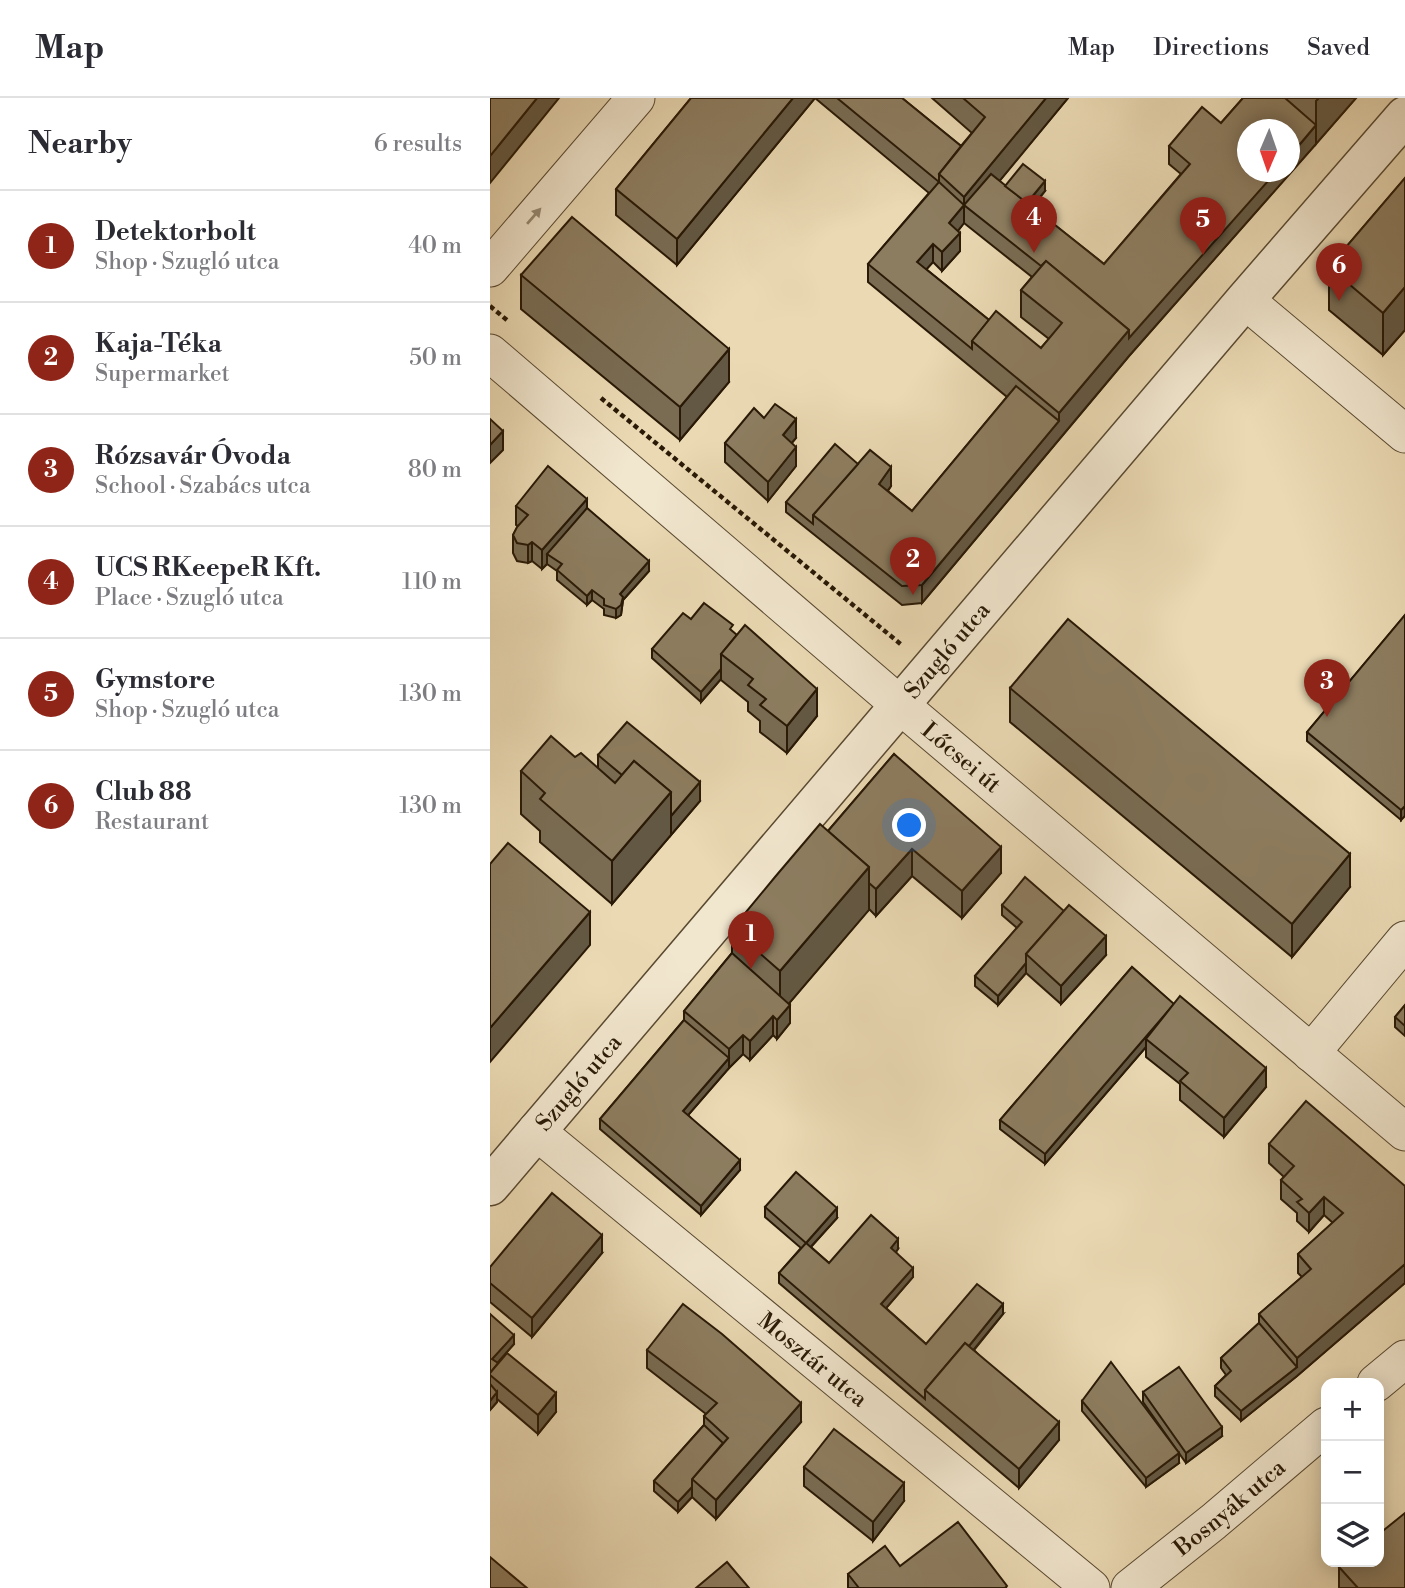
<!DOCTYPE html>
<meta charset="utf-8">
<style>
:root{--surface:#fff;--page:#f7f7f7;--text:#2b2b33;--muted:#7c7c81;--line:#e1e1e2;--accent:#8f2418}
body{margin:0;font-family:"Libre Bodoni",serif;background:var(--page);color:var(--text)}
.controls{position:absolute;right:21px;bottom:21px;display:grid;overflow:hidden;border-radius:14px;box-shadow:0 4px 18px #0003}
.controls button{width:63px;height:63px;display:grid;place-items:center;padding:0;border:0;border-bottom:2px solid var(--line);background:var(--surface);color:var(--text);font:35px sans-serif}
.compass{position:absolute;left:747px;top:21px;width:63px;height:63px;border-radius:50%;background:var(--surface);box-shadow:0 4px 18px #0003;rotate:182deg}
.you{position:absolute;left:420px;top:728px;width:24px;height:24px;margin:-18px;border:5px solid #fff;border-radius:50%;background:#1a73e8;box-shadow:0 0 0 10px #1a73e833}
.badge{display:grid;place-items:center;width:46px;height:46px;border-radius:50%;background:var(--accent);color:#fff;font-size:23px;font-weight:700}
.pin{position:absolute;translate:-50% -58px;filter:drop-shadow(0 2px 4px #0008)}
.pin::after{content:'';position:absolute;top:37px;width:24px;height:21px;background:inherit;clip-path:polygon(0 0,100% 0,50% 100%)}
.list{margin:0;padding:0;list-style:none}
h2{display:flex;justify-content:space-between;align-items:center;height:91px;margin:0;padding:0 28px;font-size:30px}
h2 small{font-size:23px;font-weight:400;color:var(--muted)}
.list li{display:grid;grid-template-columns:46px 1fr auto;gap:21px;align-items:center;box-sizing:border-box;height:112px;padding:0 28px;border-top:2px solid var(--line)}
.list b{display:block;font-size:26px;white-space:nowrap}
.list p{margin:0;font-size:23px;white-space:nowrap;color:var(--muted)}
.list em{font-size:23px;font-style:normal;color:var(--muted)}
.icon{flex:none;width:38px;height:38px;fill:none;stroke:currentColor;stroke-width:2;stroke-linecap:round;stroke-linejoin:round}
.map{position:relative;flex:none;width:915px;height:1490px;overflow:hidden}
header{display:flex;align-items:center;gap:42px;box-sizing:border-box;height:98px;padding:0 35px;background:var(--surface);border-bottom:2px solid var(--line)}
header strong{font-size:33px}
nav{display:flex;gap:38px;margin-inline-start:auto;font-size:24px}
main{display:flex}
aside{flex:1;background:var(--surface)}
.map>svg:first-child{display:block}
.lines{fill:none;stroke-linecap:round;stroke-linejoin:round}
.minor-casing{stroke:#594931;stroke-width:39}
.tertiary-casing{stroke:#594931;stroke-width:41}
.path{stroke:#291906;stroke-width:4.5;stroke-dasharray:5 3.5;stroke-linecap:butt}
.minor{stroke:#f1e6ce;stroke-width:37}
.tertiary{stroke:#f1e6ce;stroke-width:38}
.wall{fill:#796c53;stroke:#291906;stroke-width:2;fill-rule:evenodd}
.shaded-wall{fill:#635843;stroke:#291906;stroke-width:2}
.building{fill:#8d7d60;stroke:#291906;stroke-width:2}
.oneway{fill:#978a74}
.labels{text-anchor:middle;stroke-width:5;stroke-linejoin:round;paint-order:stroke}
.street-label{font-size:23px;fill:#291906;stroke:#f1e6ce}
</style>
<header>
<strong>Map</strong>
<nav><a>Map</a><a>Directions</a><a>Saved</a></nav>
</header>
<main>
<aside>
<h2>Nearby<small>6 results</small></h2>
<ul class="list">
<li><span class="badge">1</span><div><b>Detektorbolt</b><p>Shop · Szugló utca</p></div><em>40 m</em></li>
<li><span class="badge">2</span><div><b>Kaja-Téka</b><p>Supermarket</p></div><em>50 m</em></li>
<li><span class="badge">3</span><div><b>Rózsavár Óvoda</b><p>School · Szabács utca</p></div><em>80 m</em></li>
<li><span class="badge">4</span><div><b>UCS RKeepeR Kft.</b><p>Place · Szugló utca</p></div><em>110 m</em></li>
<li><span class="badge">5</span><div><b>Gymstore</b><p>Shop · Szugló utca</p></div><em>130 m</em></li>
<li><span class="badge">6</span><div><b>Club 88</b><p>Restaurant</p></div><em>130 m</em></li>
</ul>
</aside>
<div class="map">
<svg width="915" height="1490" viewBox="0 0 915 1490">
<rect width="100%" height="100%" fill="#ead9b3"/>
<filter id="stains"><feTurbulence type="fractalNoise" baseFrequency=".00286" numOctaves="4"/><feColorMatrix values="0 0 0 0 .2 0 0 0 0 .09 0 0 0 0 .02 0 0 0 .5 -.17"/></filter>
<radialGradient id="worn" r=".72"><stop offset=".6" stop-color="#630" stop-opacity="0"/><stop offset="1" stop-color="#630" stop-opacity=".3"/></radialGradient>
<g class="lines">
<defs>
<g id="minor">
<path d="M0,170L146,0"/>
<path d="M755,202L915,336"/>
<path id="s1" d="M0,255L410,607L915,1034"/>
<path d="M821,955L915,842"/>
<path id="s2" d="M46,1033L601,1490"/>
<path d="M886,1285L915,1261"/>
<path id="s3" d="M640,1490L723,1424L836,1328"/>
</g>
<g id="tertiary">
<path id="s4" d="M0,1088L755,202L915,18"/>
</g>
</defs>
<use href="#minor" class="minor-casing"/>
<use href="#tertiary" class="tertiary-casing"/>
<g class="path">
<path d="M0,208L18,223"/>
<path d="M111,300L413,548"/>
</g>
<use href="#minor" class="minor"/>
<use href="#tertiary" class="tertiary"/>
</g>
<g class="wall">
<path d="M201,0H325L187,167L126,117V91Z"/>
<path d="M325,0H412L471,48L482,35L442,0H578L509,83L515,88L555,93L542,109L614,166L691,76L679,66V48L731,25L753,0H866L639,258L432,505L412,507L296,414V404L368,366L401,388L398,393L422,413L517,299L378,184V166L439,95ZM474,125L542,179L531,192V219L559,241L551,250L499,222L436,171L443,164L452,173L470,153L468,133Z"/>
<path d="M915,80V232L893,257L839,212V169Z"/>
<path d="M31,177L239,284L190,342L31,211Z"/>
<path d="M274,320L306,340L302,345L306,368L278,403L235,364V345Z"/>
<path d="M26,408L97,410L159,473L133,502L131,517L126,520L114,517V511L102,502L97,507L67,482V473L57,466L52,471L42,463L38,465L27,463L23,455V437L28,428L26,427Z"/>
<path d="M915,517L911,722L817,643V634Z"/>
<path d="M201,521L243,534L327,618L297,655L270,634V623L258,613V604L231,582V581L211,604L162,560V551Z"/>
<path d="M520,590L860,789L802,859L520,624Z"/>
<path d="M404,656L511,775L472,820L422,778L386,818L379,811L299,905L300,925L287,941L283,937L260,962L253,956L239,970L198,1017L250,1072L211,1117L110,1031V1021L194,922V913L242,855V831L338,733Z"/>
<path d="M108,657L210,703L122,806L50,744V733L31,716V673L85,659L108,671Z"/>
<path d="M512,807L616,857L571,906L536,875L508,907L485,888V878L527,830L512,817Z"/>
<path d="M642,869L776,989L734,1039L690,1002V986L656,959V949L555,1066L510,1031V1022Z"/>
<path d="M915,907V938L905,929V919Z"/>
<path d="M779,1046L915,1088V1185L807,1278L751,1323L725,1298V1288L736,1277L731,1270V1260L769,1225V1216L812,1179L808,1175V1156L843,1125L834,1117L819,1134L807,1123V1115L791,1101V1082L794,1079L779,1065Z"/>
<path d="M275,1109L347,1120L321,1149L339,1165L408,1151L406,1154L423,1179L396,1210L436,1246L513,1216L484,1252L569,1342L529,1390L289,1185V1175L311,1150L275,1119Z"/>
<path d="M112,1155L42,1239L0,1204V1169Z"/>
<path d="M0,1216L24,1246L7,1265L66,1314L48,1336L7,1301V1304L0,1312Z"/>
<path d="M157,1252L311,1324L226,1421L202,1399L188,1414L164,1393V1383L214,1327V1318L216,1316L157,1270Z"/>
<path d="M653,1294L732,1338L696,1365L653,1304Z"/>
<path d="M592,1303L689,1365L656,1389L592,1313Z"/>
<path d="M314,1369L414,1403L383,1443L314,1388Z"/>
<path d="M410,1468L517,1490H358V1476Z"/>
<path d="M849,1469L915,1490H849Z"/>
</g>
<g class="shaded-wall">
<path d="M47,0H69L0,85V58Z"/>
<path d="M303,0H325L187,167V141Z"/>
<path d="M556,0H578L484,114L474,107V99Z"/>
<path d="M829,0H866L826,46V3Z"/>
<path d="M826,27V46L639,258L432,505V487L569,323V315L639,232L786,74H800V58Z"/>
<path d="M555,83V93L537,115V105Z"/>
<path d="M474,107V125L459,144V125Z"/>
<path d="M470,135V153L452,173V154Z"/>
<path d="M443,146V164L427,182V164Z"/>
<path d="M915,189V232L893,257V215Z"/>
<path d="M239,251V284L190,342V309Z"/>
<path d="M306,321V340L293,355V337Z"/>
<path d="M13,333V352L0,365V347Z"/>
<path d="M306,349V368L278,403V384Z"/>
<path d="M401,369V388L389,404V386Z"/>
<path d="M97,401V420L57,456V466L52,471V452Z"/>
<path d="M42,444V463L38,465V447Z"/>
<path d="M159,463V473L133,502L131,517L126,520V511L130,496Z"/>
<path d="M102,492V502L97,507V498Z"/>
<path d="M231,571V581L211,604V594Z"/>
<path d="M327,591V618L297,655V628Z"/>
<path d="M210,684V703L181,737V718Z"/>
<path d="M181,694V737L122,806V763Z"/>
<path d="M915,708V718L911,722V712Z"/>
<path d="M511,749V775L472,820V793Z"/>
<path d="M422,751V778L386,818V791Z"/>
<path d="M860,756V789L802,859V826Z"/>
<path d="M379,769V812L290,916V873Z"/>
<path d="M100,814V847L0,964V930Z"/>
<path d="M616,838V857L571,906V888Z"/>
<path d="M536,865V875L508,907V898Z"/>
<path d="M684,906L656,941V949L555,1066V1056Z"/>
<path d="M300,907V925L287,941V922Z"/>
<path d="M283,918V937L260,962V943Z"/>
<path d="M253,937V956L239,970V951Z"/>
<path d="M239,960V970L193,1023V1013Z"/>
<path d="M776,970V989L734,1039V1020Z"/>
<path d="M250,1062V1072L211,1117V1108Z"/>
<path d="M834,1099V1117L819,1134V1115Z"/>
<path d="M347,1110V1120L316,1154V1145Z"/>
<path d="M112,1137V1155L42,1239V1220Z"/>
<path d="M408,1141V1151L401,1160V1150Z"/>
<path d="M915,1166V1185L807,1278L751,1323V1313L807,1269V1260Z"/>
<path d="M423,1170V1179L391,1216V1206Z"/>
<path d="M513,1206V1216L444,1300L440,1296Z"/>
<path d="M24,1237V1246L2,1271V1261Z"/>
<path d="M7,1294V1304L0,1312V1303Z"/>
<path d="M66,1295V1314L48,1336V1317Z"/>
<path d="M311,1305V1324L226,1421V1402Z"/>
<path d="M569,1324V1342L529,1390V1371Z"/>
<path d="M732,1329V1338L696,1365V1355Z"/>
<path d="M689,1355V1365L656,1389V1380Z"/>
<path d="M414,1385V1403L383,1443V1424Z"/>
<path d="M202,1389V1399L188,1414V1404Z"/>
</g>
<g class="building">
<path d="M0,0H47L0,58Z"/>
<path d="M201,0H303L187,141L126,91Z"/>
<path d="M347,0H412L471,48L449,76V84Z"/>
<path d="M473,0H556L474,99L449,76L495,19Z"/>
<path d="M753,0H795L826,27L800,58V32H758V74H786L639,240V232L556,163L551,168L474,107L501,76L614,166L700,66L679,48L712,9L731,25Z"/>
<path d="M533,66L555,83L537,105L515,88Z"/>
<path d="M915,80V189L893,215L839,169Z"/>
<path d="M449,84L474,107L459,125L470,135L452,154L443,146L427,164L499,222L482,243V251L378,166Z"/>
<path d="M82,119L239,251L190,309L31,177Z"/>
<path d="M556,163L639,232L569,315L482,243L506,213L551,250L572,225L531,192Z"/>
<path d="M526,288L569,323L432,487L412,488L323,417L380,352L401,369L389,386L422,413Z"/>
<path d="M285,306L306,321L293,337L306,349L278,384L235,345L264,310L274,320Z"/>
<path d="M0,321L13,333L0,347Z"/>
<path d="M345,346L368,366L323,417V426L296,404Z"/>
<path d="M58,368L97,401L52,452L42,444L38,447L27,445L23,437L27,429L38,417L26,408Z"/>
<path d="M97,410L159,463L130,496L133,499L131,507L126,511L114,507V501L102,492L97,498L67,472L72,466L57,456Z"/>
<path d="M214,505L243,527L240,531L247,537L231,556V571L211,594L162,551L193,515L201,521Z"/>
<path d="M915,517V708L911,712L817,634Z"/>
<path d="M578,521L860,756L802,826L520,590Z"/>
<path d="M255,527L327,591L297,628L270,607L276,601L258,587L263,581L231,556Z"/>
<path d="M137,624L210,684L181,718V694L144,663L132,677L108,657Z"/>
<path d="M61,638L85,659L91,655L125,685L144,663L181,694L122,763L50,701L55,695L31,673Z"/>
<path d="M404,656L511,749L472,793L422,751L386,791L379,785V769L338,733Z"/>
<path d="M330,726L379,769L290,873L242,831L285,779Z"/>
<path d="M18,745L100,814L0,930V766Z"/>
<path d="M535,779L574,813L536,856V865L508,898L485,878L532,824L512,807Z"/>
<path d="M579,807L616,838L571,888L536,856Z"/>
<path d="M242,855L300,907L287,922L283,918L260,943L253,937L239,951L194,913Z"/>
<path d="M642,869L684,906L555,1056L510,1022Z"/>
<path d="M690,898L776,970L734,1020L690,983L698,975L656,941Z"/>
<path d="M915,907V928L905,919Z"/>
<path d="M194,922L239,960L193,1013L250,1062L211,1108L110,1021Z"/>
<path d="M816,1003L915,1088V1166L807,1260L769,1216L821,1171L808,1156L853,1115L834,1099L819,1115L807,1104L812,1101L791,1082L804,1068L779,1046Z"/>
<path d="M306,1074L347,1110L316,1145L339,1165L381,1117L408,1141L401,1150L423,1170L391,1206L436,1246L487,1186L513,1206L479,1248L475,1245L435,1292V1301L289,1175L316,1145L275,1109Z"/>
<path d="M62,1095L112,1137L42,1220L0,1185V1169Z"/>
<path d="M193,1206L232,1236L311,1305L226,1402L202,1381L238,1340L214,1318L227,1305L157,1252Z"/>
<path d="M0,1216L24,1237L2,1261L8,1265L0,1275Z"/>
<path d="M769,1225L807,1269L751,1313L725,1288L741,1273L731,1260Z"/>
<path d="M475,1245L569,1324L529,1371L435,1292Z"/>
<path d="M17,1255L66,1295L48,1317L0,1277V1275Z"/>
<path d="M621,1264L689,1355L656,1380L592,1303Z"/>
<path d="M689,1269L732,1329L696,1355L653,1294Z"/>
<path d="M0,1286L7,1294L0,1303Z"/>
<path d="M214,1327L233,1345L202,1381V1389L188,1404L164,1383Z"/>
<path d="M344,1331L414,1385L383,1424L314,1369Z"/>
<path d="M915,1415V1490H868L849,1469L855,1464H889V1436Z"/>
<path d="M468,1424L517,1488L515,1490H369L358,1476L395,1448L410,1468Z"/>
<path d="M0,1459L37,1490H0Z"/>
<path d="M237,1464L259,1490H206Z"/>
</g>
<defs><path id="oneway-solid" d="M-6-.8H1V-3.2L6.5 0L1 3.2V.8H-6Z" transform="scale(1.75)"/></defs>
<use class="oneway" href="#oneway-solid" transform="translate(44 118) rotate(-49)"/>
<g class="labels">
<g class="street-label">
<text dy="8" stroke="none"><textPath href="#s4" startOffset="704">Szugló utca</textPath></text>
<text dy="8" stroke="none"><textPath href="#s1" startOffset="621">Lőcsei út</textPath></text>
<text dy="8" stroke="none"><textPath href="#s4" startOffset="136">Szugló utca</textPath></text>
<text dy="8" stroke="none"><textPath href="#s2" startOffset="359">Mosztár utca</textPath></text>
<text dy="8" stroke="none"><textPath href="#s3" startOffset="128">Bosnyák utca</textPath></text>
</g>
</g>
<rect width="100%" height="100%" filter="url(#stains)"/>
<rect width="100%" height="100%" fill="url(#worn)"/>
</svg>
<div class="controls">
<button>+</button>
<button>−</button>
<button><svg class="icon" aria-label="layers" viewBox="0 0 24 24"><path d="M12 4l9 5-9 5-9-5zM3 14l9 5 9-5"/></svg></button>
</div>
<svg class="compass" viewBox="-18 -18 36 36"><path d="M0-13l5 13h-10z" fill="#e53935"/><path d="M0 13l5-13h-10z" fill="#7c7c81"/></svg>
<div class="you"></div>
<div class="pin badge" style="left:261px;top:871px">1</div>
<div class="pin badge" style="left:423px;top:497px">2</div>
<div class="pin badge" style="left:837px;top:619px">3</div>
<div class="pin badge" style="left:544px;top:155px">4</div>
<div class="pin badge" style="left:713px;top:157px">5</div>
<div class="pin badge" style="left:849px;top:203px">6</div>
</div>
</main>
